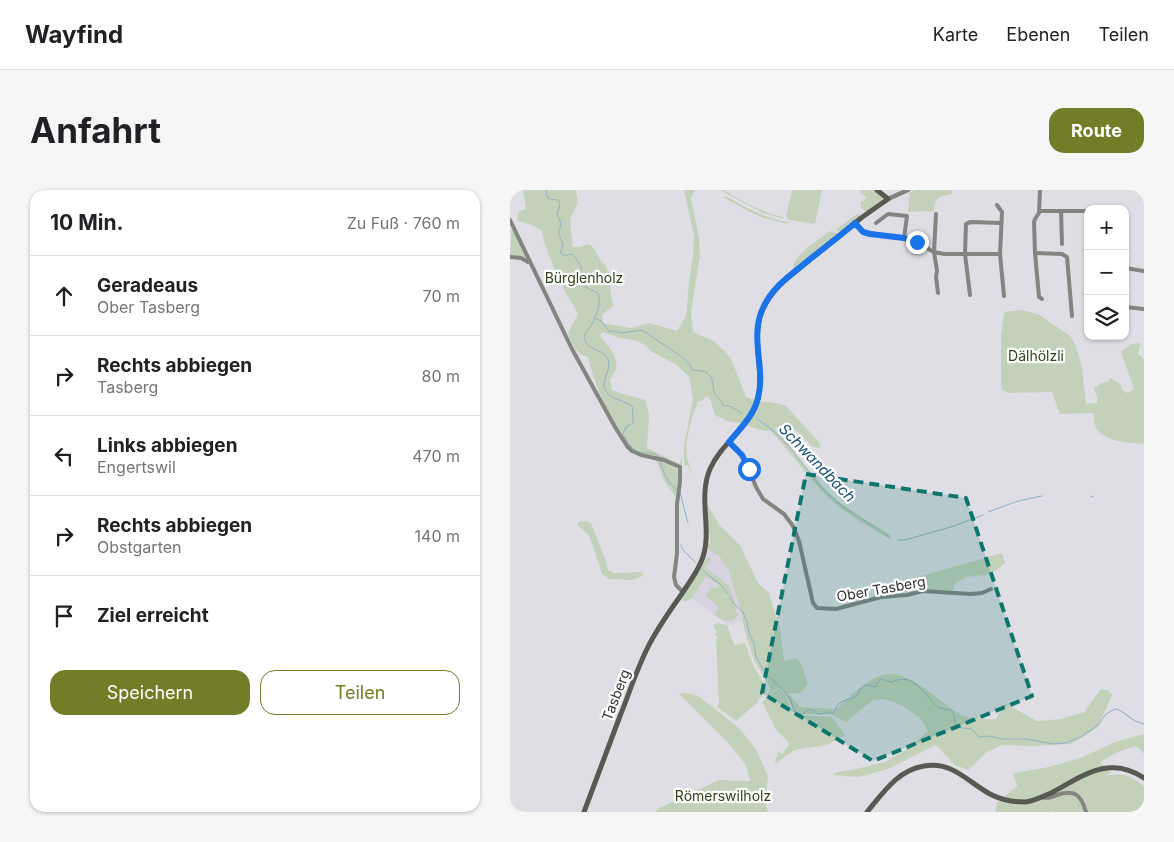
<!DOCTYPE html>
<html lang="de">
<meta charset="utf-8">
<style>
:root{--surface:#fff;--page:#f6f6f6;--text:#202124;--muted:#757577;--line:#e0e0e0;--accent:#737c27}
body{margin:0;font-family:Inter,sans-serif;background:var(--page);color:var(--text)}
.controls{position:absolute;right:15px;top:15px;display:grid;overflow:hidden;border-radius:10px;box-shadow:0 1px 4px #0004}
.controls button{width:45px;height:45px;display:grid;place-items:center;padding:0;border:0;border-bottom:1px solid var(--line);background:var(--surface);color:var(--text);font:25px sans-serif}
.stop{position:absolute;width:15px;height:15px;margin:-11px;border:4px solid #1a73e8;border-radius:50%;background:#fff}
.stop.end{background:#1a73e8;border-color:#fff;box-shadow:0 1px 5px #0008}
.list{margin:0;padding:0;list-style:none}
h2{display:flex;justify-content:space-between;align-items:center;height:65px;margin:0;padding:0 20px;font-size:21px}
h2 small{font-size:16px;font-weight:400;color:var(--muted)}
.list li{display:grid;grid-template-columns:32px 1fr auto;gap:15px;align-items:center;box-sizing:border-box;height:80px;padding:0 20px;border-top:1px solid var(--line)}
.list b{display:block;font-size:19px;white-space:nowrap}
.list p{margin:0;font-size:16px;white-space:nowrap;color:var(--muted)}
.list em{font-size:16px;font-style:normal;color:var(--muted)}
.actions{display:flex;gap:10px;padding:15px 20px}
.actions a{flex:1;padding:11px 0;border:1px solid var(--accent);border-radius:15px;text-align:center;font-size:18px;color:var(--accent)}
.actions .main{background:var(--accent);color:#fff}
.icon{flex:none;width:28px;height:28px;fill:none;stroke:currentColor;stroke-width:2;stroke-linecap:round;stroke-linejoin:round}
.map{position:relative;flex:none;width:634px;height:622px;overflow:hidden;border-radius:15px}
header{display:flex;align-items:center;gap:30px;box-sizing:border-box;height:70px;padding:0 25px;background:var(--surface);border-bottom:1px solid var(--line)}
header strong{font-size:24px}
nav{display:flex;gap:28px;margin-inline-start:auto;font-size:18px}
.intro{display:flex;align-items:center;justify-content:space-between;box-sizing:border-box;height:120px;padding:0 30px}
h1{margin:0;font-size:35px}
.button{padding:12px 22px;border-radius:15px;background:var(--accent);color:#fff;font-size:18px;font-weight:700}
main{display:flex;gap:30px;padding:0 30px}
aside{flex:1;background:var(--surface);border-radius:15px;box-shadow:0 1px 4px #0004}
.map>svg:first-child{display:block}
.built{fill:#d7d3e1}
.green{fill:#c4d1ba}
.lines{fill:none;stroke-linecap:round;stroke-linejoin:round}
.stream{stroke:#8fb1c6;stroke-width:1}
.minor{stroke:#848481;stroke-width:4}
.tertiary{stroke:#848481;stroke-width:4.5}
.secondary{stroke:#595954;stroke-width:5}
.route{stroke:#1a73e8;stroke-width:6}
.marked{fill:#0f766e;fill-opacity:0.2;stroke:#0f766e;stroke-width:4;stroke-dasharray:10 6;stroke-linejoin:round}
.labels{text-anchor:middle;stroke-width:4.5;stroke-linejoin:round;paint-order:stroke}
.park-label{font-size:14px;fill:#2d4414;stroke:#fff}
.street-label{font-size:14px;fill:#333235;stroke:#fff}
.water-label{font-size:15px;font-style:italic;fill:#165271;stroke:#fff}
</style>
<header>
<strong>Wayfind</strong>
<nav><a>Karte</a><a>Ebenen</a><a>Teilen</a></nav>
</header>
<div class="intro"><h1>Anfahrt</h1><a class="button">Route</a></div>
<main>
<aside>
<h2>10 Min.<small>Zu Fuß · 760 m</small></h2>
<ul class="list">
<li><svg class="icon" aria-label="ahead" viewBox="0 0 24 24"><path d="M12 20V5M6 11l6-6 6 6"/></svg><div><b>Geradeaus</b><p>Ober Tasberg</p></div><em>70 m</em></li>
<li><svg class="icon" aria-label="right" viewBox="0 0 24 24"><path d="M7 20v-9h11M14 6l5 5-5 5"/></svg><div><b>Rechts abbiegen</b><p>Tasberg</p></div><em>80 m</em></li>
<li><svg class="icon" aria-label="left" viewBox="0 0 24 24"><path d="M17 20v-9H6M10 6l-5 5 5 5"/></svg><div><b>Links abbiegen</b><p>Engertswil</p></div><em>470 m</em></li>
<li><svg class="icon" aria-label="right" viewBox="0 0 24 24"><path d="M7 20v-9h11M14 6l5 5-5 5"/></svg><div><b>Rechts abbiegen</b><p>Obstgarten</p></div><em>140 m</em></li>
<li><svg class="icon" aria-label="arrive" viewBox="0 0 24 24"><path d="M6 21V4h12l-3 4 3 4H6"/></svg><div><b>Ziel erreicht</b></div></li>
</ul>
<div class="actions"><a class="main">Speichern</a><a>Teilen</a></div>
</aside>
<div class="map">
<svg width="634" height="622" viewBox="0 0 634 622">
<rect width="100%" height="100%" fill="#e0dee5"/>
<path class="built" d="M195,357H198L203,363L209,366L218,379L233,428L230,432L218,435L174,403L187,379Z"/>
<g class="green">
<path d="M13,0H66L68,13L60,29L63,57H70L77,54L82,56L90,69L97,78L103,116L92,125L93,133L121,138L139,133L167,141L176,126L179,94L183,64L184,46L174,0H185L181,8L189,48L190,64L181,122L183,142L204,151L221,168L236,207L245,210L239,224L232,233L220,232L205,225L200,209L197,206L194,209L188,212C182,227 174,251 177,267C178,273 181,278 182,283H181L178,276L174,275V257L183,208L179,187L167,175L142,162L136,156L127,151L111,148L92,142L90,146C97,155 109,166 106,179C105,182 102,186 100,190L102,200C114,205 125,206 136,211L139,225L137,258L168,273H170L172,266V274L171,275H167L165,276C172,284 168,295 167,305L165,306L155,292L147,272C139,268 130,264 123,259C118,256 115,250 111,244C96,220 84,194 78,167C65,164 62,154 58,143L68,124C64,115 58,108 54,100C45,81 36,61 31,40L24,36L8,31V22L16,19Z"/>
<path d="M210,0H214C233,12 251,22 273,27L274,29L253,23Z"/>
<path d="M282,0H312L305,34L279,30L276,27Z"/>
<path d="M350,0H364L371,6L372,10L358,21H355L351,18V11L353,12L356,7L350,3Z"/>
<path d="M406,0H442V4C429,7 425,6 424,21L398,22L400,2Z"/>
<path d="M213,7H217C237,18 256,29 279,32L277,34L254,28L240,22Z"/>
<path d="M347,24H349L348,27L331,42L325,40C333,35 339,29 347,24Z"/>
<path d="M2,35L19,71L0,66Z"/>
<path d="M322,41L328,44L285,80L283,77C287,62 307,51 319,42Z"/>
<path d="M512,120L528,124L560,146L566,156L572,178L576,214L587,213V207L584,198L592,193L598,192L599,189L602,188L611,195V199L617,203L624,199L611,162L621,154L630,153L628,164L634,169V254C620,253 594,252 586,238C584,234 584,228 584,223L550,224L542,202L499,203L492,200L491,196V145L494,122Z"/>
<path d="M249,211L266,213L276,216L308,251L311,257L307,258L302,256L284,239L271,235L265,238C286,262 304,291 329,312C345,325 364,334 381,345L380,349C361,338 341,327 324,313C300,292 282,263 260,240C252,242 243,238 236,234Z"/>
<path d="M196,313L211,337L219,344L230,355L248,393L259,403L270,439L274,471L286,468L290,471L298,493C292,504 289,504 278,503L290,517L327,519C340,506 354,492 370,486C398,475 429,514 452,525C459,528 478,530 486,529L495,513L527,531L551,529L574,522L591,499L598,500L602,505L588,537L561,554L523,556L492,555L477,562L458,580L445,575L426,555L378,579L349,587L323,585L327,582L346,579L375,572L399,558L418,541L410,528L391,515L374,509L363,510L336,532L320,524H289L284,521L275,503L269,497L255,508L260,500L259,496L244,470L237,449L232,429L233,428L218,379L209,366L203,363L197,356V355L200,354V344L197,343Z"/>
<path d="M77,331L81,333L96,371L98,380L105,383L131,382L134,385L122,390L99,389L92,384L83,356L78,344L68,336V332Z"/>
<path d="M492,363L495,373L485,381L476,385L455,387L444,394V399L441,401L407,399C401,397 401,395 401,389Z"/>
<path d="M197,367L202,369L196,377L219,396L227,418L225,419L226,422H228V424C223,435 209,432 204,423L209,419L201,410L195,406L201,397L205,399L210,396L196,386L182,408L175,412L171,409C177,400 184,391 189,381C192,377 194,371 197,367Z"/>
<path d="M206,433L217,435L224,455L235,453L244,477L255,495L257,500L255,504L247,511L248,512L226,531L207,517L209,514L206,450L208,448L205,444L207,442L203,436Z"/>
<path d="M269,498L275,505L283,522L288,525L322,527L335,545L321,553L312,556L289,559L283,561L267,573L265,572L268,562L272,564L279,555C276,547 271,546 266,540L252,512Z"/>
<path d="M173,503L181,504L190,507L230,539L245,558L258,586L255,612L258,622H145L149,618L209,590L240,591L236,575L219,554L169,504Z"/>
<path d="M633,544L634,546V564L630,559L625,556L608,562L590,572L601,583L593,586C613,582 618,584 634,596V622H543L541,618L542,622H485L487,613L507,596L503,583L539,577L573,567L605,552Z"/>
</g>
<g class="lines">
<g class="stream">
<path d="M36,0L37,7L40,9L48,10L50,13L49,19L47,23C48,28 51,31 51,35C50,38 48,40 49,43C50,51 56,53 50,62L54,66L61,64L64,66L71,76L72,79L68,87C73,98 78,98 88,103C92,112 86,127 81,136C79,139 76,142 75,145C72,158 89,159 95,165C107,178 86,191 98,204C105,210 115,211 122,216L123,223V233L116,237L113,244C117,251 121,260 130,262C136,263 141,262 147,265C154,279 153,289 167,300"/>
<path d="M84,128L91,131L100,142L104,141L112,143L132,140L172,167L180,175L182,180C193,181 200,180 203,194C203,195 204,201 204,202C207,208 211,208 213,215L222,217L223,219H226L232,224"/>
<path d="M247,228L250,231L260,238L278,255L311,297L328,313L379,347"/>
<path d="M170,302L178,333"/>
<path d="M580,306L583,307"/>
<path d="M478,322L508,311L532,306"/>
<path d="M388,350H395L441,337L473,325"/>
<path d="M171,355L173,360L186,373"/>
<path d="M193,380L198,385L211,395L218,404"/>
<path d="M220,407L223,413L233,422L237,432L239,443L244,453L246,467L255,483L270,497L276,504L281,511L284,521L289,524H293L298,520H303L308,524L321,523L324,522L327,516L331,512L345,507L348,504L349,500L354,496L357,495L365,497C372,485 369,490 382,492C404,481 415,506 429,518L440,520L443,522L446,536L452,538L462,539L468,546L470,547L480,546L491,549H517L543,554L555,553L571,547L581,540L589,534L596,524L603,520L607,519L611,521L625,531L634,534"/>
</g>
<g class="minor">
<path d="M530,0L529,23L525,29L524,32L525,63L529,107L532,109"/>
<path d="M487,15L492,22L490,64L494,106"/>
<path d="M530,21H578"/>
<path d="M551,21L552,54"/>
<path d="M426,24L424,62L427,81L426,87L428,103"/>
<path d="M0,30L62,159L105,237L117,256L122,261L131,265L154,270L170,277"/>
<path d="M345,33L353,42L400,49L424,62L434,64H490"/>
<path d="M366,33L378,24L397,26L394,48"/>
<path d="M525,63L552,64L557,67L562,126"/>
<path d="M0,67L11,68L18,72"/>
<path d="M615,78L634,81"/>
<path d="M460,105L455,64L456,34L458,33L461,32L491,33"/>
<path d="M615,117L634,119"/>
<path d="M219,252L226,258L234,268L246,297L253,309L274,324L283,336L289,351L303,413L307,418L326,419L371,407L397,405L413,401L460,404L472,403L481,399"/>
<path d="M170,277V292L167,314V363L164,387L166,395L173,402"/>
<path d="M532,607C538,609 541,607 547,605C565,599 571,605 576,622"/>
</g>
<path class="tertiary" d="M378,9L398,0"/>
<g class="secondary">
<path d="M74,622C86,590 98,558 110,526C119,504 126,481 137,459C146,440 159,422 171,405C178,394 186,384 191,372C204,343 187,309 200,279C211,254 236,240 246,215C251,202 250,187 249,174C245,138 246,117 274,91L351,28L378,9L367,0"/>
<path d="M357,622C373,603 388,580 414,576C444,571 458,593 482,605C492,610 504,612 515,612C525,611 534,606 543,602C574,585 600,565 634,588"/>
</g>
</g>
<g class="lines">
<path class="route" d="M239,279L232,265L219,252C230,239 244,225 248,208C256,178 239,147 253,118C262,98 278,87 294,74C311,60 329,47 345,33L353,42L360,44L394,48L407,52"/>
</g>
<path class="marked" d="M296,284L456,308L522,506L363,571L252,503Z"/>
<g class="labels">
<g class="park-label">
<text x="74" y="93">Bürglenholz</text>
<text x="526" y="171">Dälhölzli</text>
<text x="213" y="611">Römerswilholz</text>
</g>
<g class="street-label">
<text transform="translate(371 399) rotate(-10)" y="5">Ober Tasberg</text>
<text transform="translate(106 505) rotate(-69)" y="5">Tasberg</text>
</g>
<g class="water-label">
<text transform="translate(307 273) rotate(46)" y="5">Schwandbach</text>
</g>
</g>
</svg>
<div class="controls">
<button>+</button>
<button>−</button>
<button><svg class="icon" aria-label="layers" viewBox="0 0 24 24"><path d="M12 4l9 5-9 5-9-5zM3 14l9 5 9-5"/></svg></button>
</div>
<div class="stop" style="left:239px;top:279px"></div>
<div class="stop end" style="left:407px;top:52px"></div>
</div>
</main>
